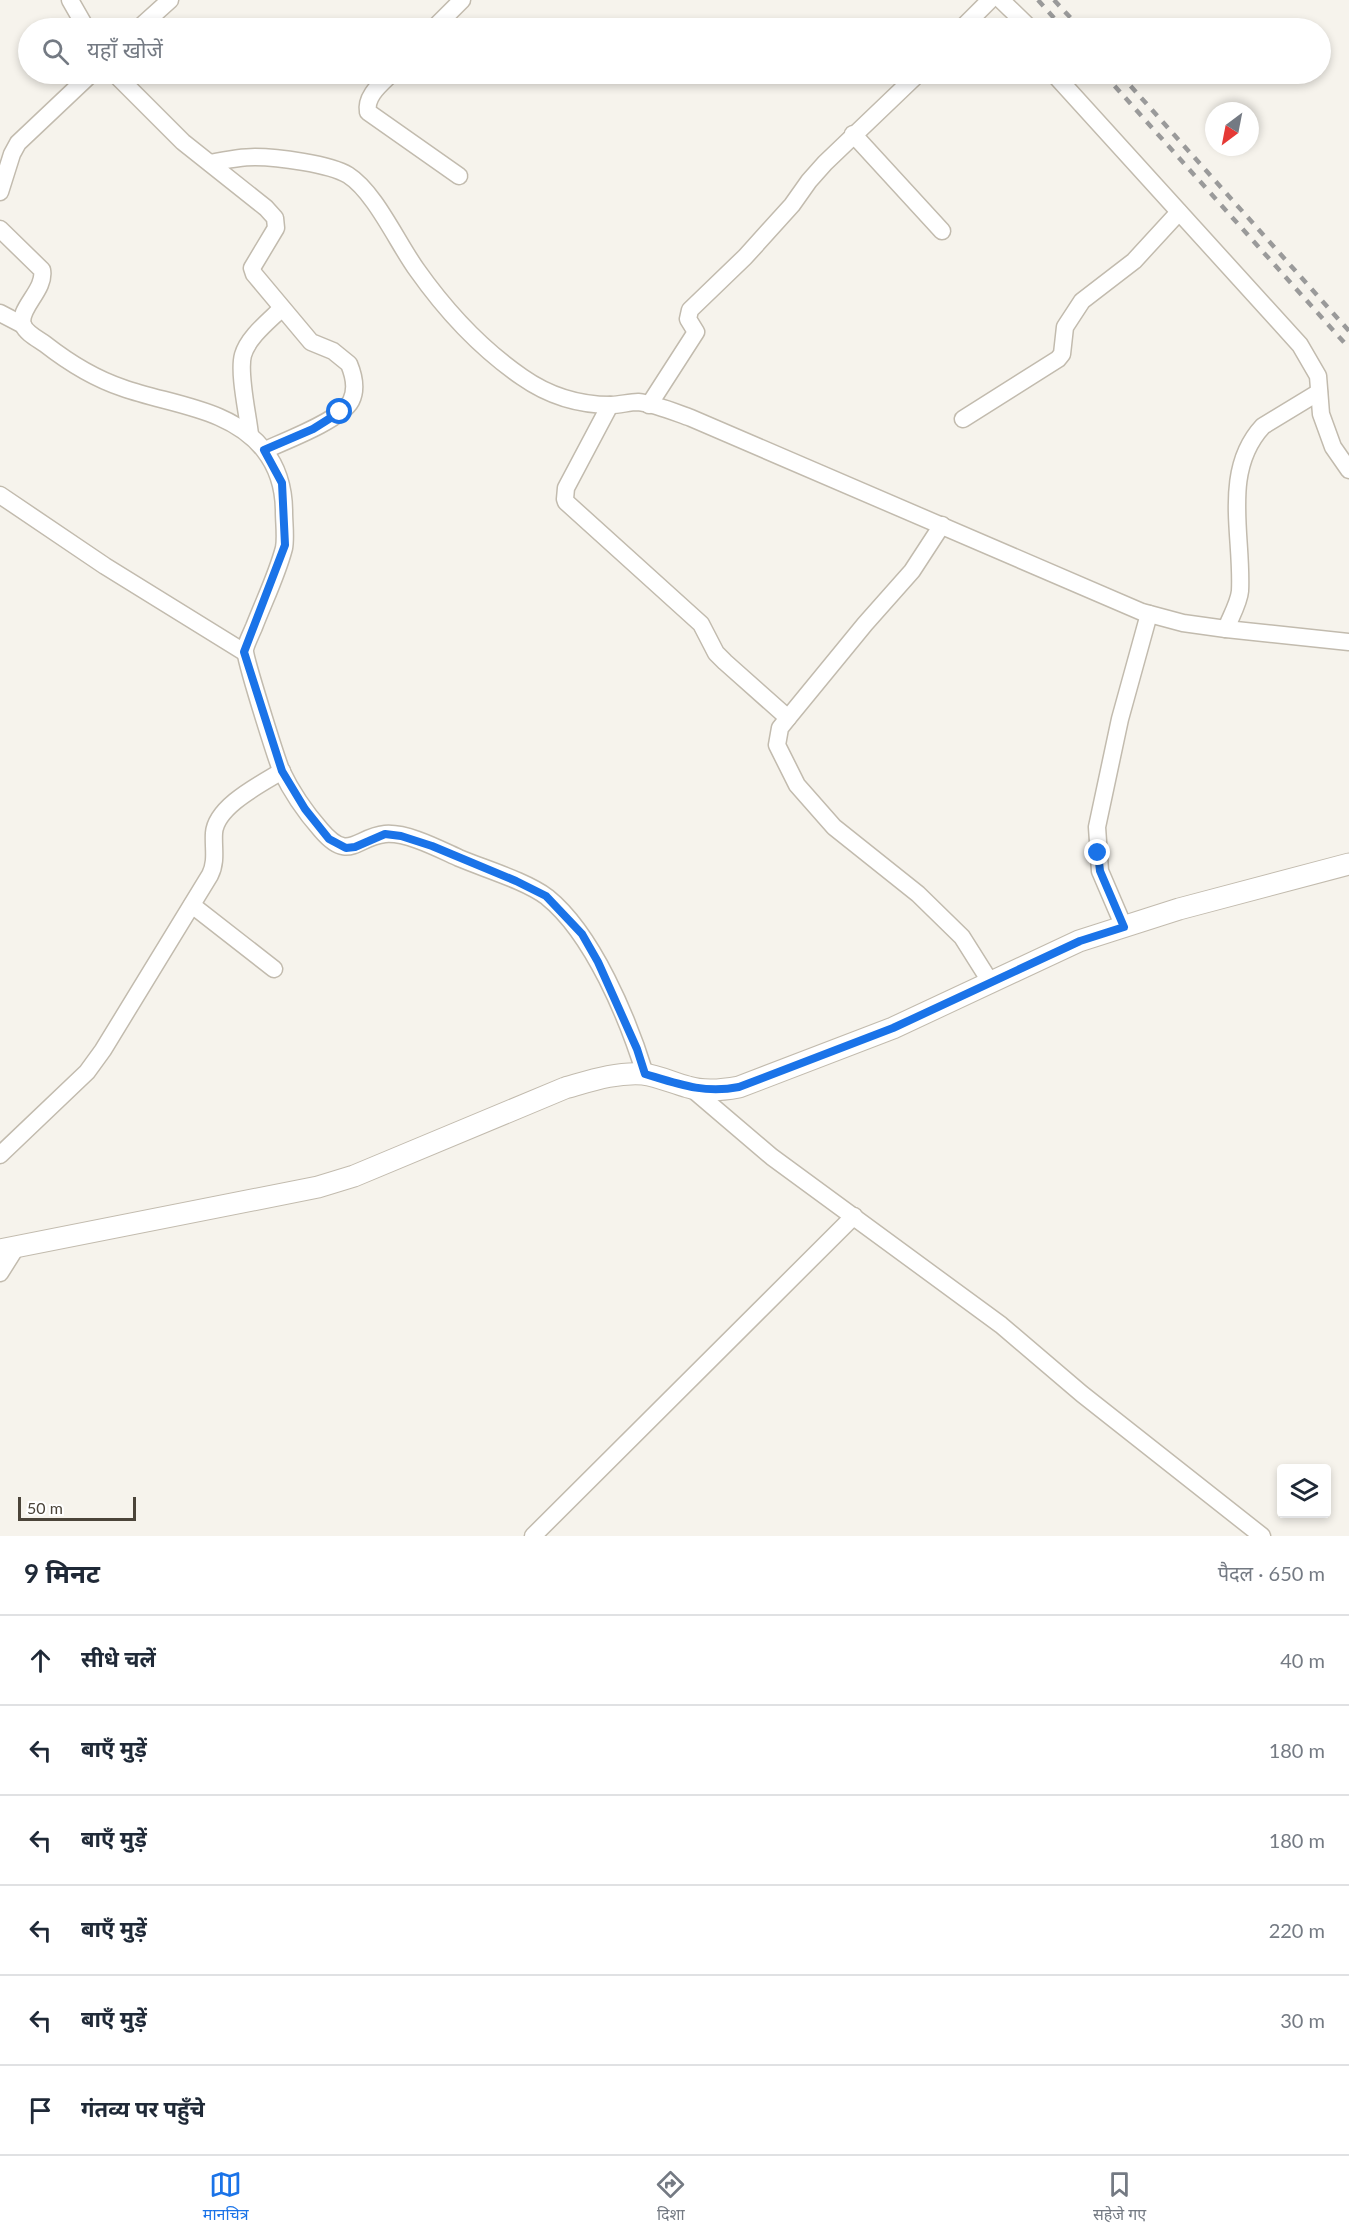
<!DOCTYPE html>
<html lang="hi">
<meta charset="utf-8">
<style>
:root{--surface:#fff;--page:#f2f2f3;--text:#1f2937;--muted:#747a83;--line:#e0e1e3;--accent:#1a73e8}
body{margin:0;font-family:Lato,"Noto Sans Devanagari",sans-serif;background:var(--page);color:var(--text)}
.controls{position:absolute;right:18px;bottom:18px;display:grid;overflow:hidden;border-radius:6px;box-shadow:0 3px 9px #0003}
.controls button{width:54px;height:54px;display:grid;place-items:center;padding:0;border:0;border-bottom:2px solid var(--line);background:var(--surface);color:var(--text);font:30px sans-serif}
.compass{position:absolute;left:1205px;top:102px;width:54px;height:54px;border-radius:50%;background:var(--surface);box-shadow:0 3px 9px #0003;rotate:212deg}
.scale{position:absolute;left:18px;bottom:15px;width:118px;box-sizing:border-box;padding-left:6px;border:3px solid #4b4439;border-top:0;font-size:16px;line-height:21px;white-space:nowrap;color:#4b4439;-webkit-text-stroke:4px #fff;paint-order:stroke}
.stop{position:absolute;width:18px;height:18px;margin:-14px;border:4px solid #1a73e8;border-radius:50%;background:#fff}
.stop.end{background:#1a73e8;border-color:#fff;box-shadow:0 2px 6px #0008}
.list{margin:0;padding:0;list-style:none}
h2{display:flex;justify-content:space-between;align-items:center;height:78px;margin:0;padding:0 24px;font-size:26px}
h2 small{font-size:20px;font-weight:400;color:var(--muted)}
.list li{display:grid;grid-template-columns:39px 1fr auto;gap:18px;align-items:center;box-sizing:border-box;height:90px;padding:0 24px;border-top:2px solid var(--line)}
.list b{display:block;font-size:22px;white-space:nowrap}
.list em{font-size:20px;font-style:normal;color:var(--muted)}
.icon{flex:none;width:33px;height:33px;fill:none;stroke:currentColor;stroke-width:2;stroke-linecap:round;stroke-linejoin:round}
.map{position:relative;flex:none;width:1349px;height:1536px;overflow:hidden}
.search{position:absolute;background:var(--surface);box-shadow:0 3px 9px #0003;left:18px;right:18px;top:18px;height:66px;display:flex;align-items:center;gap:15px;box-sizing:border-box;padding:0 21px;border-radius:33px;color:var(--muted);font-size:22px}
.sheet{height:618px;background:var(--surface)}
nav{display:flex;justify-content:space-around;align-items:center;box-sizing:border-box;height:84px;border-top:2px solid var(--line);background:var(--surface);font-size:16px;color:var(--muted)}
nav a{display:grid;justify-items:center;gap:3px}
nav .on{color:var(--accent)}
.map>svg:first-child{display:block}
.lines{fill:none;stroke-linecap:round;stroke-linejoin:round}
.minor-casing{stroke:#c2bbae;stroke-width:19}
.tertiary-casing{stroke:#c2bbae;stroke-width:23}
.minor{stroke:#fff;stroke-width:16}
.tertiary{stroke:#fff;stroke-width:21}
.rail{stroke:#9a9a9a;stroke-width:4.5;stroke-dasharray:8 8;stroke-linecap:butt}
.route{stroke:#1a73e8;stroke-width:8}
</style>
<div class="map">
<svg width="1349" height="1536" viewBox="0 0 1349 1536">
<rect width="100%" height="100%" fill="#f6f3ec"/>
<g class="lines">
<defs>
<g id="minor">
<path d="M70,0L86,28"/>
<path d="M1001,0L1030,28"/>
<path d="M139,28L170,0"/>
<path d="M434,28L462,0"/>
<path d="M962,28L990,0"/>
<path d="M115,74L183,142L266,208L275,218L276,228L252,268L254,274L311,342L333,351L349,364C354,376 357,389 351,401C341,420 285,441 265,450"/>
<path d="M391,74C381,84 365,96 368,112L459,176"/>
<path d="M1054,74L1300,345L1318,376L1321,414L1333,447L1349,470"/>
<path d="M853,134L942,231"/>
<path d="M210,163C225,160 240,157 255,157C277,157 330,164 348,175C375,192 398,244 417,270C446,311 480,348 522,377C549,396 578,405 611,405C620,405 629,402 638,402C656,404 674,412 691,418L1142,612L1183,623L1226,629L1349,642"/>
<path d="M0,192L12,154L18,143L91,74"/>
<path d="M0,229L42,270C46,290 17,309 23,325C26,333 38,339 45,344C68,362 96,379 123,388C171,405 231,408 264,450C279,469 284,489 284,512C284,523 286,537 284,548C277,575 264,601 254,627C251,634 247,642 245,649C244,657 276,757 281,770C291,791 306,813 321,830C349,863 356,837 385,834C407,832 439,849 459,858C485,869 526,881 547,897C593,934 628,1019 645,1074"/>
<path d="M0,313L23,325"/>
<path d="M610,405L566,488L565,499L566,502L701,624L716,653L725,662L788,718"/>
<path d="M649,405L696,332L688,319L690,310L745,257L792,205L809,181L825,163L918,74"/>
<path d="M963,419L1058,359L1062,354L1065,327L1082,301L1134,261L1179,212"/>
<path d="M250,435C248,415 238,373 243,355C248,337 269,321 282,308"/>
<path d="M0,495L105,566L244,652"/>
<path d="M942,525L912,571L865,624L788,718L780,728L777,745L797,785L834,827L918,894L962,937L991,983"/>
<path d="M1226,629C1230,618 1239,603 1240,591C1243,536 1221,471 1263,426L1319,392"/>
<path d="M192,905L274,969"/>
<path d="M1124,927L1100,871L1097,827L1120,719L1149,614"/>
<path d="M691,1088L772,1157L1001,1325L1082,1394L1262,1536"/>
<path d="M0,1155L87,1072L103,1050L210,875C217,861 213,848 214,833C216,806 261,784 282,771"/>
<path d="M0,1273L17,1246"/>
<path d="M533,1536L854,1216"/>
</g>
<path id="tertiary" d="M0,1250L318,1187L354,1176L565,1088C590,1081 616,1072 643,1074C658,1076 673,1083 688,1087C704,1092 723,1090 739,1087L893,1028L1079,941L1179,909L1349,864"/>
</defs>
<use href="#minor" class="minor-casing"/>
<use href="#tertiary" class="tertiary-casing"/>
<use href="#minor" class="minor"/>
<use href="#tertiary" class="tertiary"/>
<g class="rail">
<path d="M1038,0L1063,28"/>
<path d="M1054,0L1080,28"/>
<path d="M1104,74L1349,348"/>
<path d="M1120,74L1349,331"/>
</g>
</g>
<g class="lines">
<path class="route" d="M340,412L313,429L264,450L282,483L285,545L244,652L282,771L305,809L329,839L346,848L355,847L385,834L401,836L432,846L516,881L546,896L582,934L598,962L637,1049L645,1074C678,1084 704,1094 739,1087L893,1028L1080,941L1124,927L1100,871L1098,853"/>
</g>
</svg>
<div class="controls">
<button><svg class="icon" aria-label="layers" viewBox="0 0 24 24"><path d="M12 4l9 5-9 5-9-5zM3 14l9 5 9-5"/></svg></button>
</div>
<svg class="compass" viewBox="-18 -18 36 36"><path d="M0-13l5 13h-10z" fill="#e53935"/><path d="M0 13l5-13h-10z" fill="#747a83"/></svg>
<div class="scale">50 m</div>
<div class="stop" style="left:340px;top:412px"></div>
<div class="stop end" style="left:1098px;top:853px"></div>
<div class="search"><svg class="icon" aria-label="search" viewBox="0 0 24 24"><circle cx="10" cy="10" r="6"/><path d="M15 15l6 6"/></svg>यहाँ खोजें</div>
</div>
<section class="sheet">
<h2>9 मिनट<small>पैदल · 650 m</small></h2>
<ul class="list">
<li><svg class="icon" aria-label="ahead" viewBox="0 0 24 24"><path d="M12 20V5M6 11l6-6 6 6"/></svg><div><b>सीधे चलें</b></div><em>40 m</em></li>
<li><svg class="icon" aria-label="left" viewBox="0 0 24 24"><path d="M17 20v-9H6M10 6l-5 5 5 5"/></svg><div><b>बाएँ मुड़ें</b></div><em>180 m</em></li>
<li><svg class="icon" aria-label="left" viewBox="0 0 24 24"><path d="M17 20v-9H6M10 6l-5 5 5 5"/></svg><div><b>बाएँ मुड़ें</b></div><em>180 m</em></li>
<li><svg class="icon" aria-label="left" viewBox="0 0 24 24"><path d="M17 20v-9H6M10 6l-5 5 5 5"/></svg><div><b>बाएँ मुड़ें</b></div><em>220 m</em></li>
<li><svg class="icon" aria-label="left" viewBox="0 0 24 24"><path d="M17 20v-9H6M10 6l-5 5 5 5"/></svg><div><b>बाएँ मुड़ें</b></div><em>30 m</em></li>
<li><svg class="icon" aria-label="arrive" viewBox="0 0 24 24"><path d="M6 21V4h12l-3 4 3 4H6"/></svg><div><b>गंतव्य पर पहुँचे</b></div></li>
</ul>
</section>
<nav>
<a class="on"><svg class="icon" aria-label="map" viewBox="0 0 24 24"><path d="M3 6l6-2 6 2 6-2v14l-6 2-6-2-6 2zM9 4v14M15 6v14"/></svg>मानचित्र</a>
<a><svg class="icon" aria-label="directions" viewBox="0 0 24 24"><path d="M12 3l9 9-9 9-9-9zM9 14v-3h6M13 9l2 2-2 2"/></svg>दिशा</a>
<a><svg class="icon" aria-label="saved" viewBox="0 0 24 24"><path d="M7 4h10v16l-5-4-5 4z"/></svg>सहेजे गए</a>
</nav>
